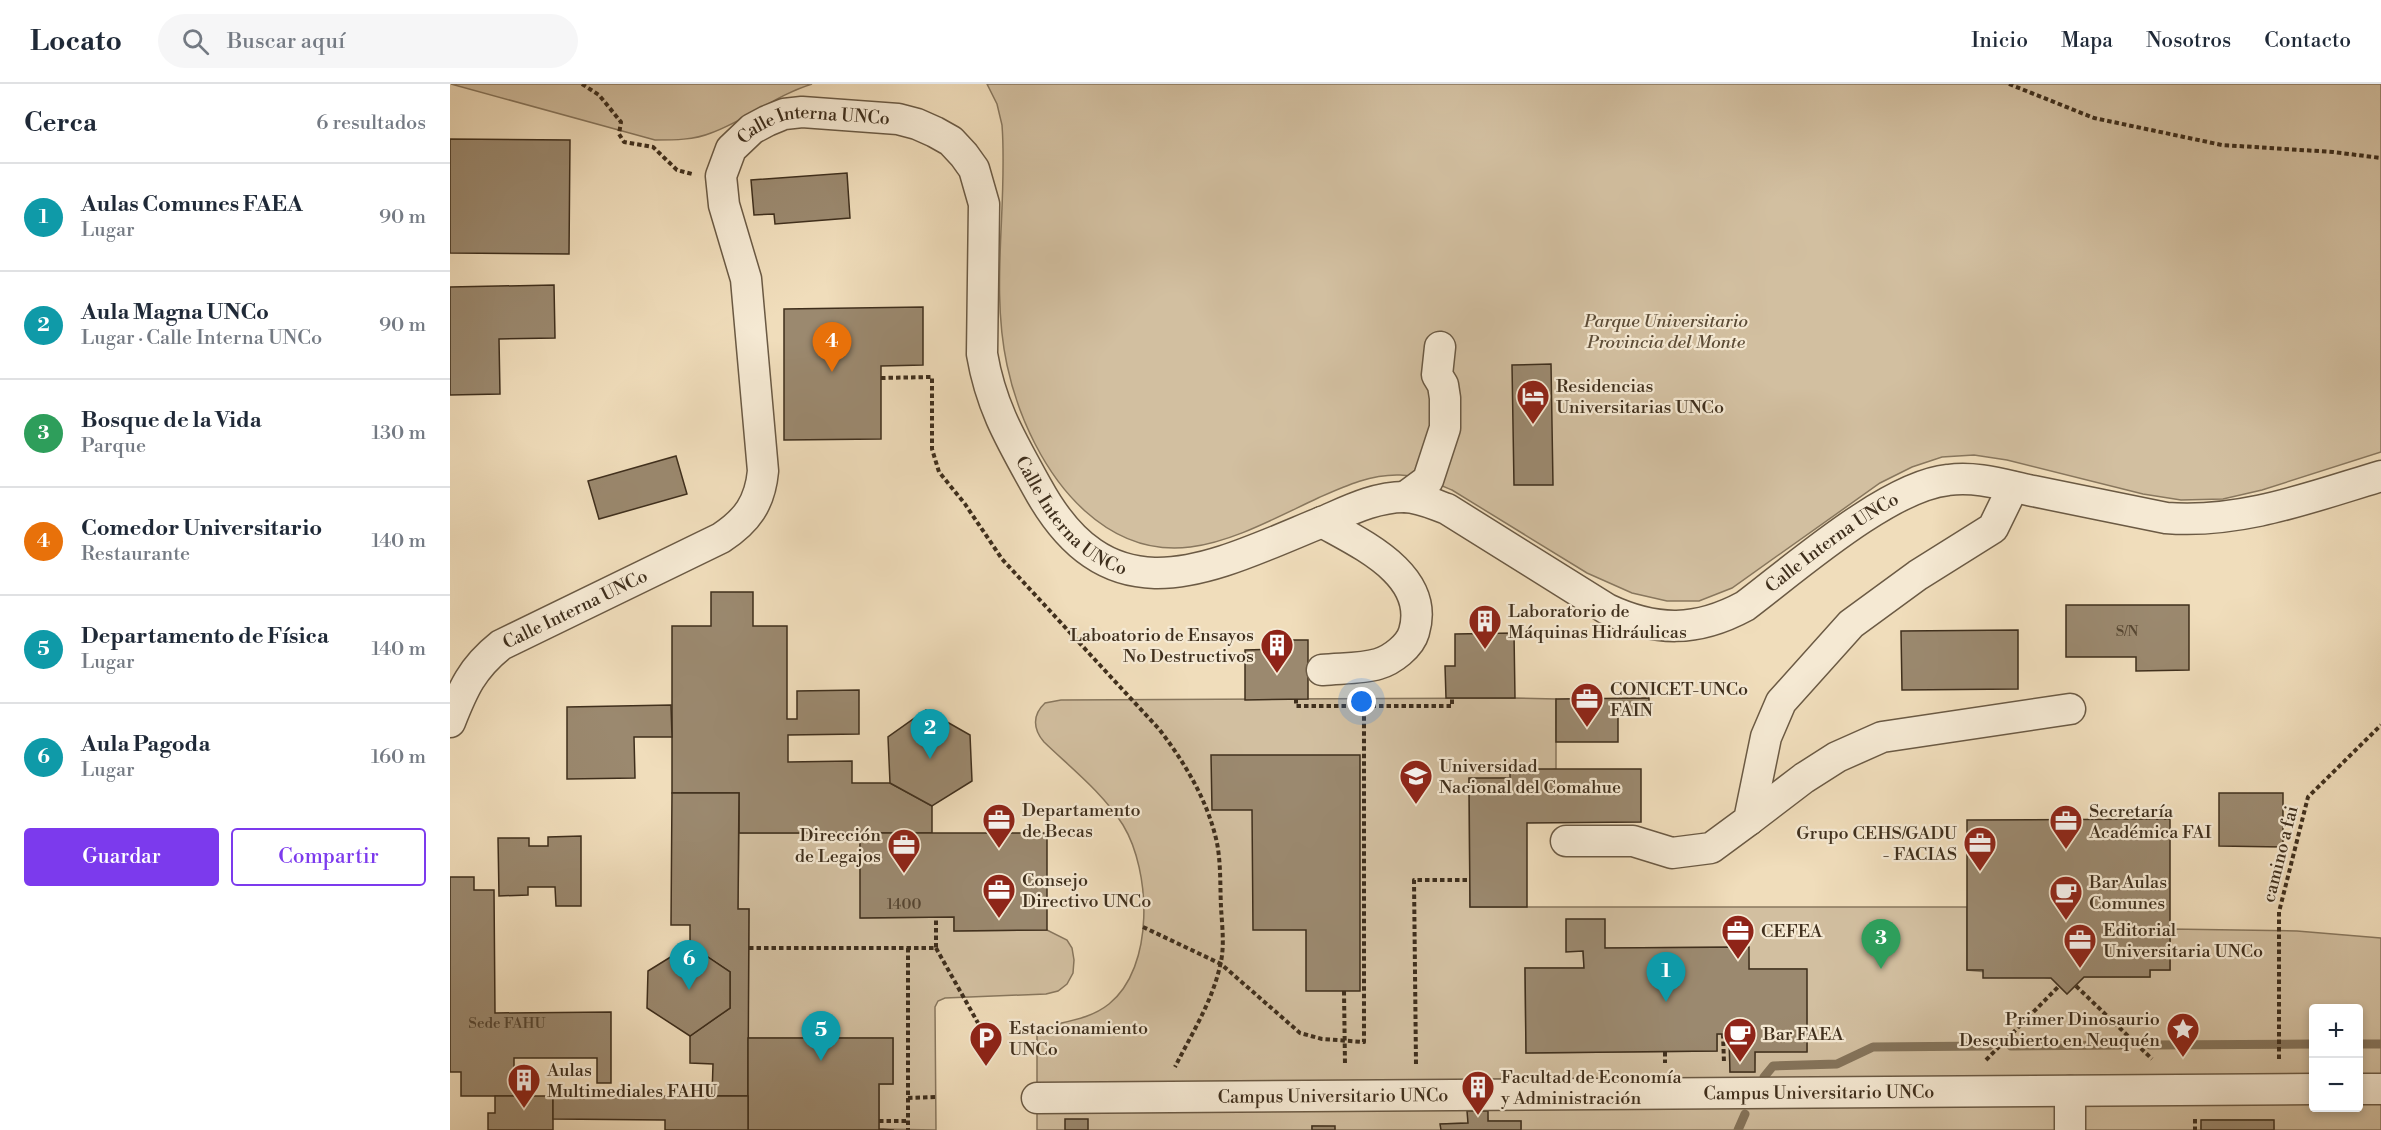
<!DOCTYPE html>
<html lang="es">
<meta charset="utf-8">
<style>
:root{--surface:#fff;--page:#f6f6f7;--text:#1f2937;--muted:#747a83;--line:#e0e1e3;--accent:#7c3aed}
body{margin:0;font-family:"Libre Bodoni",serif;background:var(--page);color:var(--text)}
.controls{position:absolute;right:18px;bottom:18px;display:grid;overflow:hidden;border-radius:6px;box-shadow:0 3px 9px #0003}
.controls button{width:54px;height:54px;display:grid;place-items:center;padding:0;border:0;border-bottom:2px solid var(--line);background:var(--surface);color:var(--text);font:30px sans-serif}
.you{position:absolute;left:912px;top:618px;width:21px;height:21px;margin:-15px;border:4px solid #fff;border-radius:50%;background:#1a73e8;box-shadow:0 0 0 9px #1a73e833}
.badge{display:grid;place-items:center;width:39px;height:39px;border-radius:50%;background:var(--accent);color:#fff;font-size:20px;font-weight:700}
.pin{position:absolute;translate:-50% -50px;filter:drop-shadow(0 2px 3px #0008)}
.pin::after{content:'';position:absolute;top:32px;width:21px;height:18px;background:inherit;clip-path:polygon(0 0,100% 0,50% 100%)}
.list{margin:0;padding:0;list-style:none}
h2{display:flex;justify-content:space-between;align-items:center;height:78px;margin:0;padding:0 24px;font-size:26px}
h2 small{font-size:20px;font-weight:400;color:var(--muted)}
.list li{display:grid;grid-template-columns:39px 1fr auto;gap:18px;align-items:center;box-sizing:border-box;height:108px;padding:0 24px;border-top:2px solid var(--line)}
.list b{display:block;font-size:22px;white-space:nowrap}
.list p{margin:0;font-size:20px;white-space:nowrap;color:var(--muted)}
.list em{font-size:20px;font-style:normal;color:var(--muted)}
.actions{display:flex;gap:12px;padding:18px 24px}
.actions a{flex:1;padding:14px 0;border:2px solid var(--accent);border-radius:6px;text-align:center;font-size:21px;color:var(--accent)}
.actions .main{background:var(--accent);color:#fff}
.icon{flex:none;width:33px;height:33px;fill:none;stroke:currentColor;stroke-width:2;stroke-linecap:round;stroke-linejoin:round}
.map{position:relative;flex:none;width:1931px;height:1046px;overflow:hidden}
header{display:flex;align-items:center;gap:36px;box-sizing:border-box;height:84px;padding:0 30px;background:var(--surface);border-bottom:2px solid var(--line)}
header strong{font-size:28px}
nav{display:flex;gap:33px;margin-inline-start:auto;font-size:21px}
.search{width:420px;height:54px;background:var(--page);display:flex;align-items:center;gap:15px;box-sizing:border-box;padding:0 21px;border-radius:33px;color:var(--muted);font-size:22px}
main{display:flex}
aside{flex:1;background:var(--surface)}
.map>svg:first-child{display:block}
.green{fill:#d2bfa0;stroke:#88775e;stroke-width:1.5;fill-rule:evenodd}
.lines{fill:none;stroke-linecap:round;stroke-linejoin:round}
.stream{stroke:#85745b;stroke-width:9}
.building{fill:#9b896f;stroke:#3f2f1d;stroke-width:1.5}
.minor-casing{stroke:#6b5a44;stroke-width:33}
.path{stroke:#3f2f1d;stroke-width:4;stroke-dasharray:4.5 3;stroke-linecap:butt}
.minor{stroke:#f5e9d3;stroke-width:30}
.labels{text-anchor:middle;stroke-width:4.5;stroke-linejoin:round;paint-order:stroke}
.number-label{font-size:15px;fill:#564632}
.street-label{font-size:18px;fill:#3f2f1d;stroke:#f5e9d3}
.park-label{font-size:18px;font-style:italic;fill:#5c4c37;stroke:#f5e9d3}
.poi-label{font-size:18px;fill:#3f2f1d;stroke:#f5e9d3;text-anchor:start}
</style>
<header>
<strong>Locato</strong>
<div class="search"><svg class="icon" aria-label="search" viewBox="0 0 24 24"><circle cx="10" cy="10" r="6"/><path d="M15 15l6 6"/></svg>Buscar aquí</div>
<nav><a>Inicio</a><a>Mapa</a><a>Nosotros</a><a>Contacto</a></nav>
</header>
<main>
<aside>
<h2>Cerca<small>6 resultados</small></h2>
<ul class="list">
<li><span class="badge" style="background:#0f9aa8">1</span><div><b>Aulas Comunes FAEA</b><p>Lugar</p></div><em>90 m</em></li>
<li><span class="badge" style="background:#0f9aa8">2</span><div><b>Aula Magna UNCo</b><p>Lugar · Calle Interna UNCo</p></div><em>90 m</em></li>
<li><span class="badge" style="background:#2e9e5b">3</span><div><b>Bosque de la Vida</b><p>Parque</p></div><em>130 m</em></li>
<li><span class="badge" style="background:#e8710a">4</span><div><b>Comedor Universitario</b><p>Restaurante</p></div><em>140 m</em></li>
<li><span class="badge" style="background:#0f9aa8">5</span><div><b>Departamento de Física</b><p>Lugar</p></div><em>140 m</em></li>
<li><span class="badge" style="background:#0f9aa8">6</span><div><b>Aula Pagoda</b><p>Lugar</p></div><em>160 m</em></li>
</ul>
<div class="actions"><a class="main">Guardar</a><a>Compartir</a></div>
</aside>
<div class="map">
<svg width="1931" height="1046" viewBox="0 0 1931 1046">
<rect width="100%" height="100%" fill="#f0ddbb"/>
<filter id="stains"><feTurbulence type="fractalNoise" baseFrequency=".00333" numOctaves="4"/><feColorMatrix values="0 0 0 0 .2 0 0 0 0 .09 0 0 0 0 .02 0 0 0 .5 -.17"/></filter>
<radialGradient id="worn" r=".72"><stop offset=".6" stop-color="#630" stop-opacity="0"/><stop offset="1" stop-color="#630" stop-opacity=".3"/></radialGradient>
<g class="green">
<path d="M1,0H362C326,11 297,36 261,49C244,56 224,56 205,56Z"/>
<path d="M537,0H1931V368L1812,406L1773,415L1731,416L1693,410L1557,376L1524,371L1492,373L1462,383L1430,399L1282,504L1249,517H1217L1182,509L1137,489L1002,406C985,399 969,392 950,391C921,390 895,402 868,414C787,452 714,498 635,427C595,391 568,333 557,281C540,202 558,120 552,41L547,20Z"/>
<path d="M1065,614L1106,615V685L1060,694L1019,695L1020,823H1517V886L1601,894L1617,910L1634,893H1700V886H1720V845L1847,847L1931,854V1046H1824L1823,1036H1752L1751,1046H1071V1037H1038L1037,1027H1018V1039L991,1040V1046H885L884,1043L862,1042V1046H587V948L591,944C615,937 639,936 659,920C705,883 701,787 673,741C653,709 621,684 594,658C583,645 582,631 595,619L611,616ZM1298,863L1299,885H1356L1357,967L1305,968L1304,988H1280L1279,950H1267V967L1076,969L1075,884H1134L1133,867H1117L1155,864ZM1864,924H1908V1024H1864Z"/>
<path d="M289,749H410L411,834L504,833V847L597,846L617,856L622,864L624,876L623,889L617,900L608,907L596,910L495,914L488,917L485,923L486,1046L429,1045V1000H443V954H298L299,825H288Z"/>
</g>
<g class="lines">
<g class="stream">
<path d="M1908,960H1931"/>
<path d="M1700,961L1864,960"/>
<path d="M1561,962L1676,961"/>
<path d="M1314,993L1323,982L1387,980L1423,963L1539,962"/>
<path d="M1288,1046L1295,1030"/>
</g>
</g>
<g class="building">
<path d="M0,55L120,56L119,170L0,169Z"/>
<path d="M397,89L400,134L325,140L324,130L304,131L301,96Z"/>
<path d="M104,201L105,254L49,255L50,310L0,311V203Z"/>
<path d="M473,223V281L431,282V355L334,356V225Z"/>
<path d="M1101,280L1103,401H1064L1062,281Z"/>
<path d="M226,372L237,410L149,435L138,397Z"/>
<path d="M261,508H303V542H337V635H347V607L409,606V650L338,651V678L402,677V699H440L482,722V749H289V709H222V542H261Z"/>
<path d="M1616,521H1739V586L1686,587V573H1616Z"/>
<path d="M1568,546V605L1452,606L1451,547Z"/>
<path d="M1064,549L1065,614H996L995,582H1005V550Z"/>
<path d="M834,556H858V615L795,616V566L834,565Z"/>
<path d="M1199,614V631H1168V658H1106V615Z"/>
<path d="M221,621L222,653H184L185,694L117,695V623Z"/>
<path d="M476,626L520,651L522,697L482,722L440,699L438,653Z"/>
<path d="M761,671H910V907H856V846H803L802,726H762Z"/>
<path d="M1060,685H1191V738L1077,739V823H1020L1019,694H1060Z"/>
<path d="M222,709H289L288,825H299L298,1012H262L263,980L240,979V952L280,924V888L240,861V841H221Z"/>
<path d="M1769,709H1833V763L1769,762Z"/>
<path d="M1720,735V886H1700V893H1634L1617,910L1601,894H1533V886H1517V736Z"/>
<path d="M410,749H597V846L504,847V833L410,834Z"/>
<path d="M131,752V822H106L105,803H78V811L49,812L48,754H79V762H98V753Z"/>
<path d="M0,793H24V806H44L45,929L161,928V999H147V974H64V1012H11V988H0Z"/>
<path d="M1116,835H1155V864L1299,863V885H1357V968H1305V988H1280L1279,950H1267V967L1076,969L1075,884H1134L1133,867L1116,868Z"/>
<path d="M240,861L280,888V924L240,952L197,924L198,887Z"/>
<path d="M298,954H443V1000H429V1045L444,1046H298Z"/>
<path d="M45,1012H103V1046H38V1029H45Z"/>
<path d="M103,1012H298V1046H215V1036L103,1035Z"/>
<path d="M1017,1027H1038V1037H1071V1046H991L990,1040L1018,1039Z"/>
<rect x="615" y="1035" width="23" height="11"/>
<rect x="1751" y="1036" width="73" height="10"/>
<rect x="862" y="1042" width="23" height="4"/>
</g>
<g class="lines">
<defs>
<g id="minor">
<path d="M955,413L978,396L995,344V314L993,301L987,291L990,263"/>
<path d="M872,438C911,460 981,491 964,548C960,562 942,576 928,580C911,585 890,584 872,586"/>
<path id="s1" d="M0,638C13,605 22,584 51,561L271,454C297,437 310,419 313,387L296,195L274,121L271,92L281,65L302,45L317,37L334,30L352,28L448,35L467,40L485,48L501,57L514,71L524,85L534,120L532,270C541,323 561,356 587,403C661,539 760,484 872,438C898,427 925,413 954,413C969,413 983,420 997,425L1157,525C1206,548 1247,548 1295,522C1343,486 1438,402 1498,396C1527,392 1554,401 1583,407C1627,416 1672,425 1716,434C1791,440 1861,413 1931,392"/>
<path d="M1299,736L1354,694L1387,673L1432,653L1620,625"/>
<path d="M1116,757H1183L1222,769L1261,764L1299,736L1316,653L1331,618L1401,540L1468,491L1543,444L1563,403"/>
<path d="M1908,1005H1931"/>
<path d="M1620,1007V1046"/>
<path id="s2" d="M587,1014L1864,1005"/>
</g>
</defs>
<use href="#minor" class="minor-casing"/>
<g class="path">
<path d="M132,0L149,11L171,38L169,50L174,58L203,63L227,86L242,90"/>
<path d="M1559,0L1644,34L1772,61L1883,68L1931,74"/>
<path d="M431,294L482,293V365L489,388L515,420L552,475L709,645C735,679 758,717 767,759C771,780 770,802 771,823C772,842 775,863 770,882C762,918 741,951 725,983"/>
<path d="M846,615V622H1002V614"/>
<path d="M693,843L771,880L850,949L872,955L914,958V622"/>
<path d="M299,864H486V833"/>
<path d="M458,864V1046"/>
<path d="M486,864L528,939"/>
<path d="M1626,902L1702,975"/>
<path d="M894,907L895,981"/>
<path d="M1273,950L1274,979"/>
<path d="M1215,968V979"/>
<path d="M1829,975V828L1858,713L1931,641"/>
<path d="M1536,976L1609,902"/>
<path d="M966,980L964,796H1020"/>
<path d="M458,1014L486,1013"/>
<path d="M1745,1035V1046"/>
<path d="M429,1037H458"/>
</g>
<use href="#minor" class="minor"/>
</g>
<defs>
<symbol id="hotel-pin" viewBox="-11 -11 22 30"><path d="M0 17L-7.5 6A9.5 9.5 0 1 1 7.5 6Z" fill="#8f2418" stroke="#f5e9d3"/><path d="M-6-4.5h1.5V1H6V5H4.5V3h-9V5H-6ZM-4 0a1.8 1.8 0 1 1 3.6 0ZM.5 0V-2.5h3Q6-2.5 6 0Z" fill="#fff"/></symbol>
<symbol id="building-pin" viewBox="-11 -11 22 30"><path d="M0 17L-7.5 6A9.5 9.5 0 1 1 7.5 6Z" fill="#8f2418" stroke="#f5e9d3"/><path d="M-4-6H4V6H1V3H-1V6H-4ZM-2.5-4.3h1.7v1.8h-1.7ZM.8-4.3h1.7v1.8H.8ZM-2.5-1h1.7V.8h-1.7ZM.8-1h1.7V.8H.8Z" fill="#fff"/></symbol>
<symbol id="office-pin" viewBox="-11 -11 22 30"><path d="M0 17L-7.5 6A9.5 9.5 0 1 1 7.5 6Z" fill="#8f2418" stroke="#f5e9d3"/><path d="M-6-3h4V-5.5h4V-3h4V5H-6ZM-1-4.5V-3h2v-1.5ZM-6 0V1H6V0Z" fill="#fff"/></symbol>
<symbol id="university-pin" viewBox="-11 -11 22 30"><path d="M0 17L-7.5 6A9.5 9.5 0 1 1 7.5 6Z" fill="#8f2418" stroke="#f5e9d3"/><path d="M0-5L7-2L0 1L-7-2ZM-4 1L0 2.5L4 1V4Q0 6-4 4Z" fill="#fff"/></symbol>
<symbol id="cafe-pin" viewBox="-11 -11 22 30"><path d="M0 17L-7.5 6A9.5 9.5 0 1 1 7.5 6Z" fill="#8f2418" stroke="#f5e9d3"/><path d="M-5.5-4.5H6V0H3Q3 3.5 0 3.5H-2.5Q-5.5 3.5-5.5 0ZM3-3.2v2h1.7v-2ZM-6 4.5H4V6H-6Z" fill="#fff"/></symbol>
<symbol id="sight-pin" viewBox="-11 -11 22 30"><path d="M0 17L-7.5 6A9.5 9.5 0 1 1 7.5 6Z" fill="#8f2418" stroke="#f5e9d3"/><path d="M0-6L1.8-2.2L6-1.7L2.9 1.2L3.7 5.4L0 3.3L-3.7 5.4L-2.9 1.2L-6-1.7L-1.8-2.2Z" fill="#fff"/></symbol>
<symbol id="parking-pin" viewBox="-11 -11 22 30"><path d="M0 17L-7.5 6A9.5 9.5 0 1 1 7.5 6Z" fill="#8f2418" stroke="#f5e9d3"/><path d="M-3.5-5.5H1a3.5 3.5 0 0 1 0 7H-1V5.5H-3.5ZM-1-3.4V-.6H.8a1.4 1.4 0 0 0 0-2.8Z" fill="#fff"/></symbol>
</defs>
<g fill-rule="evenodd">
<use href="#hotel-pin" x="1064" y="293" width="38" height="52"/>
<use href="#building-pin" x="1016" y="518" width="38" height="52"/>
<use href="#building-pin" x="808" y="542" width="38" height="52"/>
<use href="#office-pin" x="1118" y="596" width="38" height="52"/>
<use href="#university-pin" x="947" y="673" width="38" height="52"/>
<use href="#office-pin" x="530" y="717" width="38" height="52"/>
<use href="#office-pin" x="1597" y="718" width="38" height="52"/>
<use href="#office-pin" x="1511" y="740" width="38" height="52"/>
<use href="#office-pin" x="435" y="742" width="38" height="52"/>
<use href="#office-pin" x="530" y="787" width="38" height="52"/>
<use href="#cafe-pin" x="1597" y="789" width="38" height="52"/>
<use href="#office-pin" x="1269" y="828" width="38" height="52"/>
<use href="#office-pin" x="1611" y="837" width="38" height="52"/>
<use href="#sight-pin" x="1714" y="926" width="38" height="52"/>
<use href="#cafe-pin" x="1271" y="931" width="38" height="52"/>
<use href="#parking-pin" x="517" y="935" width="38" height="52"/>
<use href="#building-pin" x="55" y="977" width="38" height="52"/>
<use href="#building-pin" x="1009" y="984" width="38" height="52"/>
</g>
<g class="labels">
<g class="number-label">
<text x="1677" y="552">S/N</text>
<text x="454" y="825">1400</text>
<text x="57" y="944">Sede FAHU</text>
</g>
<g class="street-label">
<text dy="6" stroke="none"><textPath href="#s1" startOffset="840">Calle Interna UNCo</textPath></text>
<text dy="6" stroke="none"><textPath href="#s1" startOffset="1398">Calle Interna UNCo</textPath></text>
<text dy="6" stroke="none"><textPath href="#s1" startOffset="2254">Calle Interna UNCo</textPath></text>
<text dy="6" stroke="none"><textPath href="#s1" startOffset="176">Calle Interna UNCo</textPath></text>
<text transform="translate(1830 770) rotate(-76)" y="6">camino a fai</text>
<text dy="6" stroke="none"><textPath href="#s2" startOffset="782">Campus Universitario UNCo</textPath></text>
<text dy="6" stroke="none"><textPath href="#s2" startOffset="296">Campus Universitario UNCo</textPath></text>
</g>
<g class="park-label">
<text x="1216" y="243">Parque Universitario<tspan x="1216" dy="21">Provincia del Monte</tspan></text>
</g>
<g class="poi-label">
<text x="1106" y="308">Residencias<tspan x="1106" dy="21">Universitarias UNCo</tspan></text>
<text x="1058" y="533">Laboratorio de<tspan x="1058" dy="21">Máquinas Hidráulicas</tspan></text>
<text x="804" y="557" text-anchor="end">Laboatorio de Ensayos<tspan x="804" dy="21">No Destructivos</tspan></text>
<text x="1160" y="611">CONICET-UNCo<tspan x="1160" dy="21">FAIN</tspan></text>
<text x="989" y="688">Universidad<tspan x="989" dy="21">Nacional del Comahue</tspan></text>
<text x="572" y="732">Departamento<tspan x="572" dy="21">de Becas</tspan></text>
<text x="1639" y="733">Secretaría<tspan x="1639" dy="21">Académica FAI</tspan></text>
<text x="1507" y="755" text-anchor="end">Grupo CEHS/GADU<tspan x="1507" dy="21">- FACIAS</tspan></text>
<text x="431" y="757" text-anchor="end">Dirección<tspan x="431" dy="21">de Legajos</tspan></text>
<text x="572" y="802">Consejo<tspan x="572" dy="21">Directivo UNCo</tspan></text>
<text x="1639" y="804">Bar Aulas<tspan x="1639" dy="21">Comunes</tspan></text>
<text x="1653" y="852">Editorial<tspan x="1653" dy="21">Universitaria UNCo</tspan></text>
<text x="1311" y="853">CEFEA</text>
<text x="1710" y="941" text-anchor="end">Primer Dinosaurio<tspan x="1710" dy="21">Descubierto en Neuquén</tspan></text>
<text x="559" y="950">Estacionamiento<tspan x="559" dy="21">UNCo</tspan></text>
<text x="1313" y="956">Bar FAEA</text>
<text x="97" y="992">Aulas<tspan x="97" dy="21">Multimediales FAHU</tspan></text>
<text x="1051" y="999">Facultad de Economía<tspan x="1051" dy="21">y Administración</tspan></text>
</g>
</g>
<rect width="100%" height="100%" filter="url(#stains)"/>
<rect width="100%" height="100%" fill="url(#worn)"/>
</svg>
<div class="controls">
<button>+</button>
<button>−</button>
</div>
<div class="you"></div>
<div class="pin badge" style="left:1216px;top:918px;background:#0f9aa8">1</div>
<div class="pin badge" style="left:480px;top:675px;background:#0f9aa8">2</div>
<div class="pin badge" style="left:1431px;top:885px;background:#2e9e5b">3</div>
<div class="pin badge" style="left:382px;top:288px;background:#e8710a">4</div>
<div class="pin badge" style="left:371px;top:977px;background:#0f9aa8">5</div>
<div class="pin badge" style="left:239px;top:906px;background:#0f9aa8">6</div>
</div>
</main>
